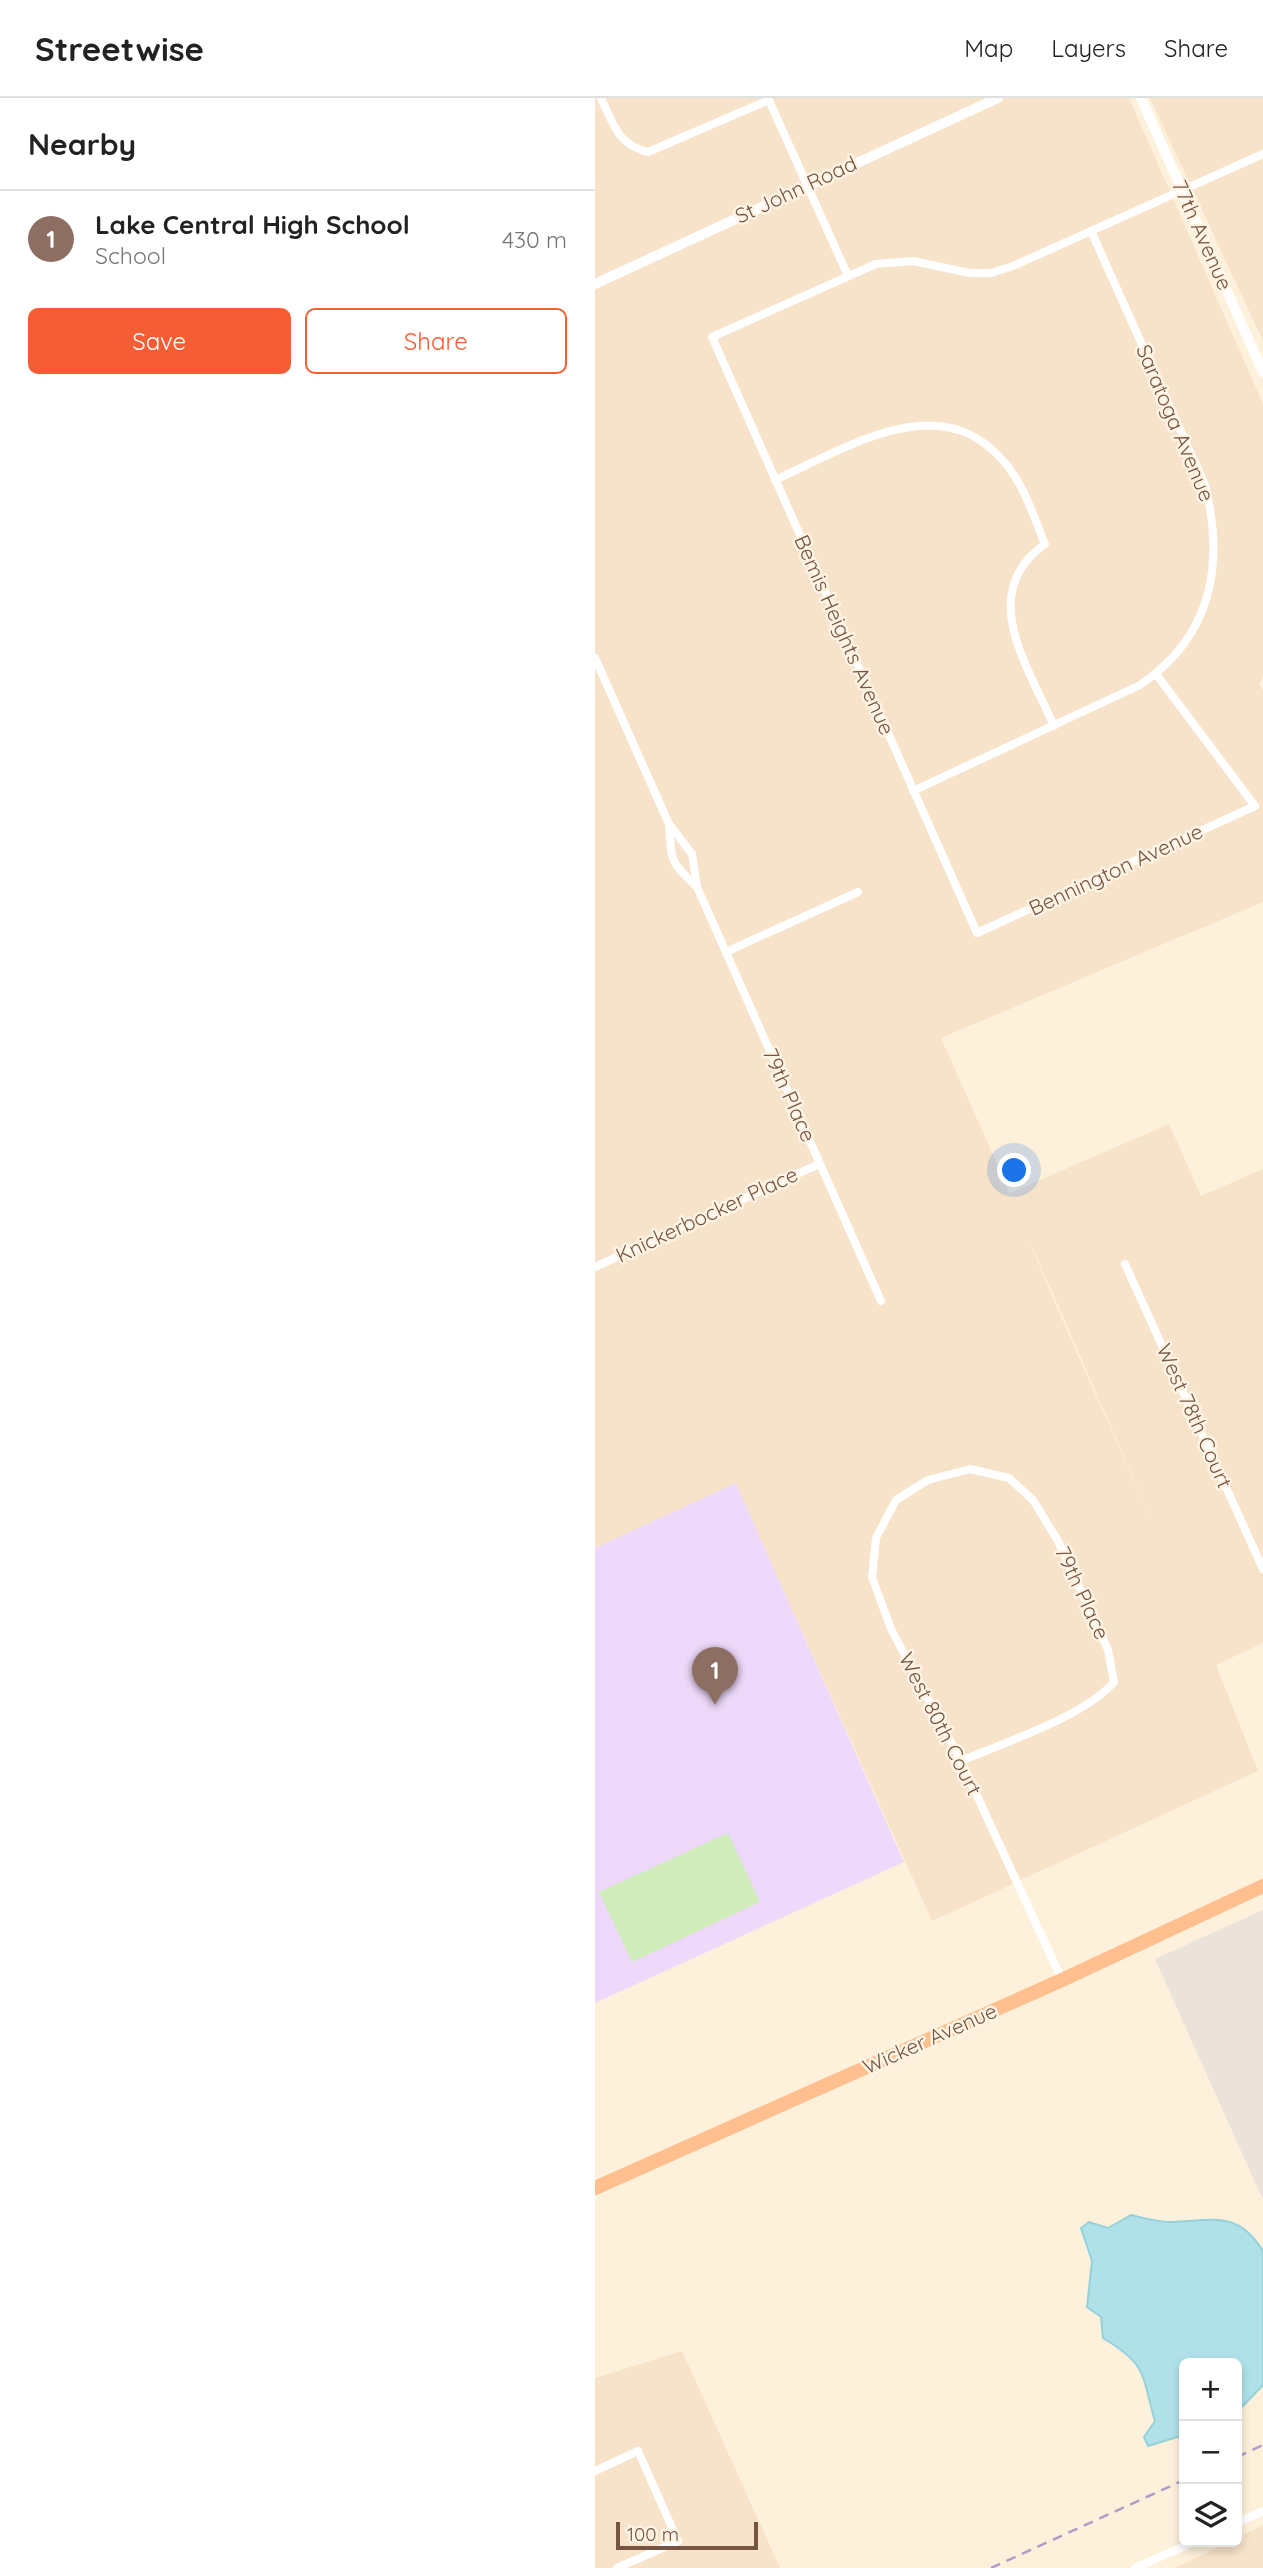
<!DOCTYPE html>
<meta charset="utf-8">
<style>
:root{--surface:#fff;--page:#f2f2f2;--text:#222;--muted:#767676;--line:#e0e0e0;--accent:#f55d34}
body{margin:0;font-family:Quicksand,sans-serif;background:var(--page);color:var(--text)}
.controls{position:absolute;right:21px;bottom:21px;display:grid;overflow:hidden;border-radius:10px;box-shadow:0 4px 10px #0003}
.controls button{width:63px;height:63px;display:grid;place-items:center;padding:0;border:0;border-bottom:2px solid var(--line);background:var(--surface);color:var(--text);font:35px sans-serif}
.scale{position:absolute;left:21px;bottom:18px;width:142px;box-sizing:border-box;padding-left:7px;border:4px solid #755443;border-top:0;font-size:19px;line-height:24px;white-space:nowrap;color:#755443;-webkit-text-stroke:5px #fff4e4;paint-order:stroke}
.you{position:absolute;left:420px;top:1073px;width:24px;height:24px;margin:-18px;border:5px solid #fff;border-radius:50%;background:#1a73e8;box-shadow:0 0 0 10px #1a73e833}
.badge{display:grid;place-items:center;width:46px;height:46px;border-radius:50%;background:var(--accent);color:#fff;font-size:23px;font-weight:700}
.pin{position:absolute;translate:-50% -58px;filter:drop-shadow(0 2px 4px #0008)}
.pin::after{content:'';position:absolute;top:37px;width:24px;height:21px;background:inherit;clip-path:polygon(0 0,100% 0,50% 100%)}
.list{margin:0;padding:0;list-style:none}
h2{display:flex;justify-content:space-between;align-items:center;height:91px;margin:0;padding:0 28px;font-size:30px}
h2 small{font-size:23px;font-weight:400;color:var(--muted)}
.list li{display:grid;grid-template-columns:46px 1fr auto;gap:21px;align-items:center;box-sizing:border-box;height:98px;padding:0 28px;border-top:2px solid var(--line)}
.list b{display:block;font-size:26px;white-space:nowrap}
.list p{margin:0;font-size:23px;white-space:nowrap;color:var(--muted)}
.list em{font-size:23px;font-style:normal;color:var(--muted)}
.actions{display:flex;gap:14px;padding:21px 28px}
.actions a{flex:1;padding:16px 0;border:2px solid var(--accent);border-radius:10px;text-align:center;font-size:24px;color:var(--accent)}
.actions .main{background:var(--accent);color:#fff}
.icon{flex:none;width:38px;height:38px;fill:none;stroke:currentColor;stroke-width:2;stroke-linecap:round;stroke-linejoin:round}
.map{position:relative;flex:none;width:668px;height:2470px;overflow:hidden}
header{display:flex;align-items:center;gap:42px;box-sizing:border-box;height:98px;padding:0 35px;background:var(--surface);border-bottom:2px solid var(--line)}
header strong{font-size:33px}
nav{display:flex;gap:38px;margin-inline-start:auto;font-size:24px}
main{display:flex}
aside{flex:1;background:var(--surface)}
.map>svg:first-child{display:block}
.residential{fill:#f7e2ca;fill-rule:evenodd}
.industrial{fill:#ebe2d9}
.education{fill:#eed9fa}
.green{fill:#cfecba}
.water{fill:#b0e1e9;stroke:#95d1db;stroke-width:2}
.lines{fill:none;stroke-linecap:round;stroke-linejoin:round}
.minor{stroke:#fff;stroke-width:8}
.tertiary{stroke:#fff;stroke-width:10}
.trunk{stroke:#ffbf8f;stroke-width:14}
.rail{stroke:#b29bc7;stroke-width:2.5;stroke-dasharray:10 7;stroke-linecap:butt}
.labels{text-anchor:middle;stroke-width:5;stroke-linejoin:round;paint-order:stroke}
.street-label{font-size:21px;fill:#755443;stroke:#fff4e4}
</style>
<header>
<strong>Streetwise</strong>
<nav><a>Map</a><a>Layers</a><a>Share</a></nav>
</header>
<main>
<aside>
<h2>Nearby<small></small></h2>
<ul class="list">
<li><span class="badge" style="background:#8d6e63">1</span><div><b>Lake Central High School</b><p>School</p></div><em>430 m</em></li>
</ul>
<div class="actions"><a class="main">Save</a><a>Share</a></div>
</aside>
<div class="map">
<svg width="668" height="2470" viewBox="0 0 668 2470">
<rect width="100%" height="100%" fill="#fef1dc"/>
<g class="residential">
<path d="M0,0H534L668,306V578L664,587L668,592V804L346,940L415,1095L574,1026L606,1098L668,1071V1545L621,1567L663,1673L337,1823L141,1386L0,1450ZM436,1148H437L563,1436L473,1235Z"/>
<path d="M555,0H668V243L589,73Z"/>
<path d="M87,2253L185,2470H0V2280Z"/>
<path d="M668,2427V2470H580L634,2444H642V2440Z"/>
</g>
<path class="industrial" d="M668,1812V2102L560,1861Z"/>
<path class="education" d="M141,1385L309,1764L0,1905V1450Z"/>
<path class="green" d="M133,1735L165,1804L37,1864L4,1794Z"/>
<path class="water" d="M536,2117C549,2120 562,2124 575,2124C617,2123 642,2111 668,2153V2287L642,2314V2265H589V2337L553,2348L549,2339L560,2323C546,2276 554,2268 508,2240L506,2219L492,2209L497,2163L486,2130L494,2124L513,2130Z"/>
<g class="lines">
<g class="minor">
<path d="M6,0C18,26 23,47 53,54L174,2"/>
<path d="M173,0L253,178"/>
<path d="M180,382C260,346 359,280 422,382C434,401 441,425 450,446C381,495 433,568 459,628"/>
<path d="M0,560L74,726L97,756L102,789L286,1203"/>
<path d="M561,576L660,708L382,835L117,239L281,166L318,163L375,175H396L418,168L668,56"/>
<path d="M318,693L545,587C617,538 630,467 610,387L496,133"/>
<path d="M74,726C77,765 74,762 102,789"/>
<path d="M131,854L263,794"/>
<path d="M530,1166L668,1471"/>
<path d="M0,1169L224,1066"/>
<path d="M366,1663C410,1644 489,1619 519,1584L513,1552L463,1443L438,1402L414,1380L375,1371L333,1382L301,1402L281,1440L277,1479L296,1531L366,1663L467,1882"/>
<path d="M0,2373L43,2353L83,2443L22,2470"/>
<path d="M642,2425L668,2413"/>
<path d="M540,2470L599,2444"/>
</g>
<g class="tertiary">
<path d="M546,0L668,274"/>
<path d="M0,186L403,0"/>
</g>
<path class="trunk" d="M0,2090L467,1882L668,1788"/>
<g class="rail">
<path d="M642,2359L668,2347"/>
<path d="M396,2470L589,2382"/>
</g>
</g>
<g class="labels">
<g class="street-label">
<text transform="translate(201 92) rotate(-25)" y="7">St John Road</text>
<text transform="translate(607 137) rotate(66)" y="7">77th Avenue</text>
<text transform="translate(580 325) rotate(67)" y="7">Saratoga Avenue</text>
<text transform="translate(249 537) rotate(66)" y="7">Bemis Heights Avenue</text>
<text transform="translate(521 772) rotate(-25)" y="7">Bennington Avenue</text>
<text transform="translate(194 997) rotate(66)" y="7">79th Place</text>
<text transform="translate(112 1117) rotate(-25)" y="7">Knickerbocker Place</text>
<text transform="translate(599 1318) rotate(66)" y="7">West 78th Court</text>
<text transform="translate(487 1495) rotate(65)" y="7">79th Place</text>
<text transform="translate(345 1626) rotate(63)" y="7">West 80th Court</text>
<text transform="translate(335 1941) rotate(-24)" y="7">Wicker Avenue</text>
</g>
</g>
</svg>
<div class="controls">
<button>+</button>
<button>−</button>
<button><svg class="icon" aria-label="layers" viewBox="0 0 24 24"><path d="M12 4l9 5-9 5-9-5zM3 14l9 5 9-5"/></svg></button>
</div>
<div class="scale">100 m</div>
<div class="you"></div>
<div class="pin badge" style="left:120px;top:1607px;background:#8d6e63">1</div>
</div>
</main>
